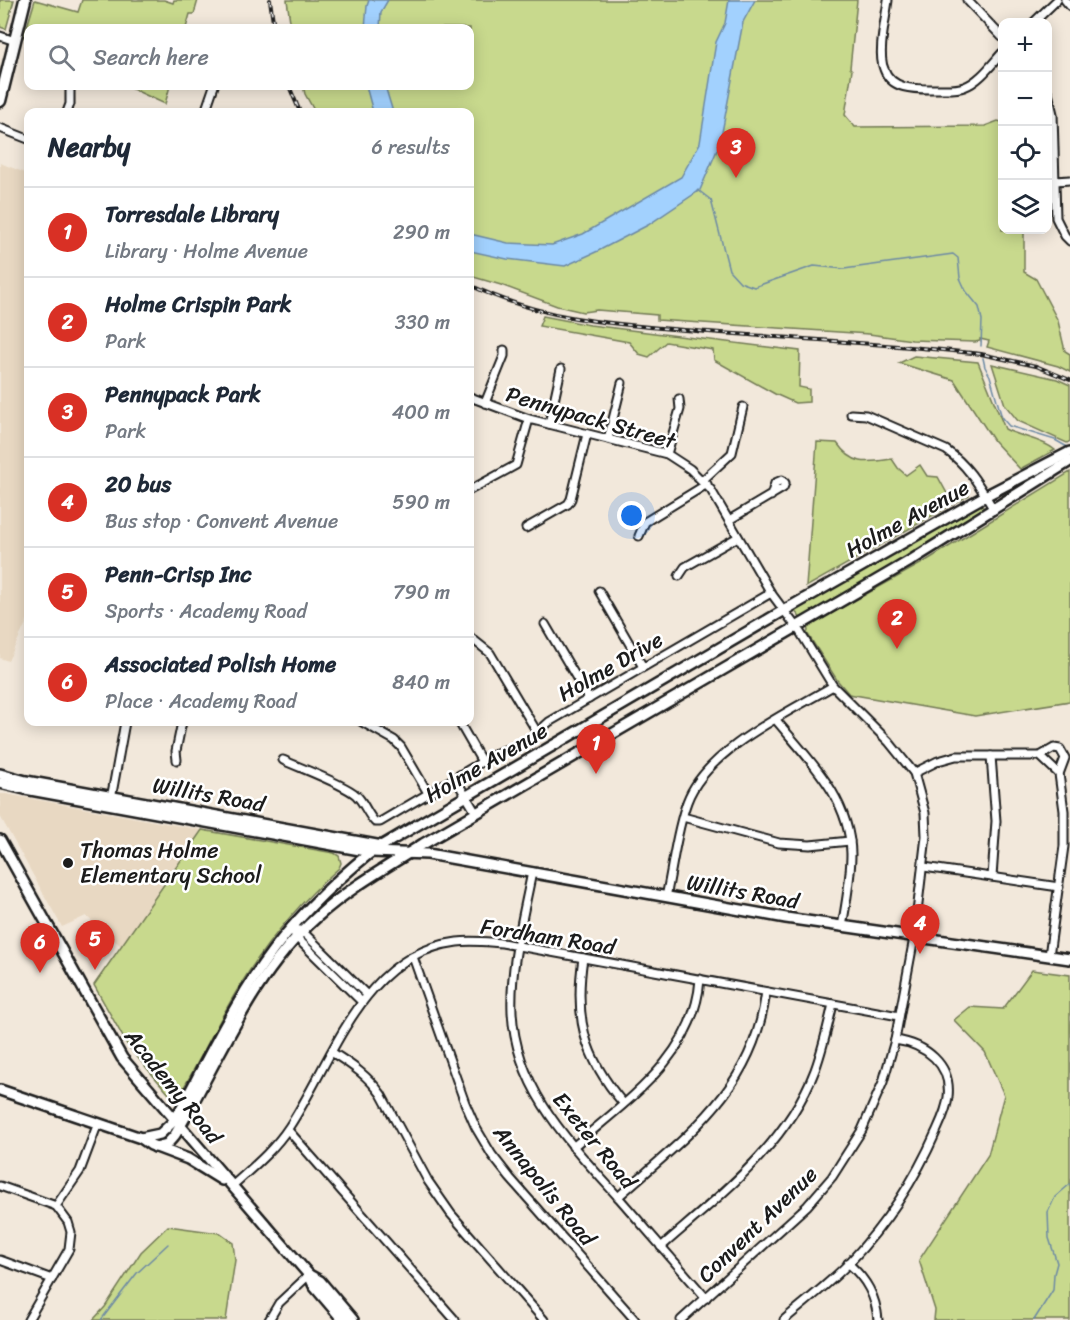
<!DOCTYPE html>
<meta charset="utf-8">
<style>
:root{--surface:#fff;--page:#f2f2f3;--text:#1f2937;--muted:#747a83;--line:#e0e1e3;--accent:#d93025}
body{margin:0;font-family:Sriracha,sans-serif;background:var(--page);color:var(--text)}
.controls{position:absolute;right:18px;top:18px;display:grid;overflow:hidden;border-radius:12px;box-shadow:0 3px 15px #0003}
.controls button{width:54px;height:54px;display:grid;place-items:center;padding:0;border:0;border-bottom:2px solid var(--line);background:var(--surface);color:var(--text);font:30px sans-serif}
.you{position:absolute;left:632px;top:516px;width:21px;height:21px;margin:-15px;border:4px solid #fff;border-radius:50%;background:#1a73e8;box-shadow:0 0 0 9px #1a73e833}
.badge{display:grid;place-items:center;width:39px;height:39px;border-radius:50%;background:var(--accent);color:#fff;font-size:20px;font-weight:700}
.pin{position:absolute;translate:-50% -50px;filter:drop-shadow(0 2px 3px #0008)}
.pin::after{content:'';position:absolute;top:32px;width:21px;height:18px;background:inherit;clip-path:polygon(0 0,100% 0,50% 100%)}
.list{margin:0;padding:0;list-style:none}
h2{display:flex;justify-content:space-between;align-items:center;height:78px;margin:0;padding:0 24px;font-size:26px}
h2 small{font-size:20px;font-weight:400;color:var(--muted)}
.list li{display:grid;grid-template-columns:39px 1fr auto;gap:18px;align-items:center;box-sizing:border-box;height:90px;padding:0 24px;border-top:2px solid var(--line)}
.list b{display:block;font-size:22px;white-space:nowrap}
.list p{margin:0;font-size:20px;white-space:nowrap;color:var(--muted)}
.list em{font-size:20px;font-style:normal;color:var(--muted)}
.icon{flex:none;width:33px;height:33px;fill:none;stroke:currentColor;stroke-width:2;stroke-linecap:round;stroke-linejoin:round}
.map{position:relative;flex:none;width:1070px;height:1320px;overflow:hidden}
.search{position:absolute;background:var(--surface);box-shadow:0 3px 15px #0003;left:24px;top:24px;width:450px;height:66px;display:flex;align-items:center;gap:15px;box-sizing:border-box;padding:0 21px;border-radius:12px;color:var(--muted);font-size:22px}
.panel{position:absolute;background:var(--surface);box-shadow:0 3px 15px #0003;left:24px;top:108px;width:450px;height:618px;border-radius:12px}
.map>svg:first-child{display:block}
.built{fill:#e8d8c2}
.green{fill:#c8d98d;stroke:#727a54;stroke-width:1.5}
.water{fill:#a2d1fe;stroke:#6c89a4;stroke-width:1.5}
.lines{fill:none;stroke-linecap:round;stroke-linejoin:round}
.stream{stroke:#6c89a4;stroke-width:1.5}
.street-casing{stroke:#1c1c1c;stroke-width:11}
.secondary-casing{stroke:#1c1c1c;stroke-width:14}
.primary-casing{stroke:#1c1c1c;stroke-width:15}
.street{stroke:#fff;stroke-width:7}
.secondary{stroke:#fff;stroke-width:9}
.primary{stroke:#fff;stroke-width:10}
.rail-casing{stroke:#1c1c1c;stroke-width:4}
.rail{stroke:#fff;stroke-width:1.5;stroke-dasharray:4.5;stroke-linecap:butt}
.poi-dot{fill:#1c1c1c;stroke:#fff;stroke-width:2}
.labels{text-anchor:middle;stroke-width:5;stroke-linejoin:round;paint-order:stroke}
.street-label{font-size:22px;fill:#1c1c1c;stroke:#fff}
.poi-label{font-size:22px;fill:#1c1c1c;stroke:#fff;text-anchor:start}
</style>
<div class="map">
<svg width="1070" height="1320" viewBox="0 0 1070 1320">
<rect width="100%" height="100%" fill="#f2e8db"/>
<filter id="ink" filterUnits="userSpaceOnUse"><feTurbulence type="fractalNoise" baseFrequency=".0167" numOctaves="2"/><feDisplacementMap in="SourceGraphic" scale="12" xChannelSelector="R" yChannelSelector="G"/><feConvolveMatrix kernelMatrix="1 2 1 2 8 2 1 2 1" color-interpolation-filters="sRGB"/></filter>
<g filter="url(#ink)">
<g class="built">
<path d="M0,163L28,174V619L8,661L0,658Z"/>
<path d="M0,794H6L202,830L121,946L86,916L62,927L0,816Z"/>
</g>
<g class="green">
<path d="M0,0H14L6,29L0,27Z"/>
<path d="M35,0L78,12L82,0H164L173,3L174,0H198L194,14H190L186,28H28V40L24,37Z"/>
<path d="M287,0H857L850,68L852,70L845,115L855,127L985,126L998,121L1002,122V230H1024V272L1036,279L1058,321L1065,351L1070,354V372L1058,366L987,347L989,341L980,339V341L975,342L912,340L869,334L657,320V315L597,310L583,312L557,306L501,285L470,276V112H315L305,94L303,86H470V28H291Z"/>
<path d="M126,86H170L165,104Z"/>
<path d="M543,316L590,325L800,351L799,387L809,389V402L795,403L775,394L714,360L713,350L666,342L649,357L639,354L629,342L539,326Z"/>
<path d="M914,356L978,362L1005,429C1020,437 1042,439 1055,450L1020,469L994,441L954,380L899,363Z"/>
<path d="M992,364L1057,379L1070,385V441L1067,443L1018,421L1005,405Z"/>
<path d="M817,442L837,443C853,466 867,463 892,459L898,468L906,475L920,465L927,476L938,477L949,497L968,487L969,495L806,587Z"/>
<path d="M1070,472V701L975,716L849,694L837,680L807,633L808,631L807,627L924,562Z"/>
<path d="M981,503L984,509L961,524L948,535L802,620L794,610L932,529Z"/>
<path d="M202,830L334,853L339,856L341,863L339,868C300,902 268,940 241,984C219,1019 202,1057 181,1092L173,1095L169,1094L128,1046L94,985Z"/>
<path d="M1032,970L1070,975V1320H934L935,1310L919,1260L988,1155L1004,1095L985,1052L954,1020L970,1007L1003,1009Z"/>
<path d="M168,1226L219,1233L233,1243L235,1260L226,1320H93L105,1307L141,1252Z"/>
</g>
<g class="water">
<path d="M369,0H388L381,12L380,28H365L367,6Z"/>
<path d="M729,0H755L743,22L720,143L700,190L648,225L598,251L565,266L507,259L470,251V234L508,243L552,245L583,234L681,177L700,143L716,42L725,23Z"/>
<path d="M366,86H385L393,112H373Z"/>
</g>
<g class="lines">
<g class="stream">
<path d="M698,190L711,200L729,270L740,282L754,287L814,266L844,269L953,254L958,258L960,278L966,291L979,307L982,320L981,346"/>
<path d="M983,358L985,367L990,376L1002,418L1009,426L1055,440L1069,448"/>
<path d="M101,1320L137,1273L168,1244"/>
<path d="M1034,1320L1053,1290L1054,1274L1057,1263L1049,1238L1048,1212L1055,1197L1070,1184"/>
</g>
<defs>
<g id="street">
<path d="M888,0C886,18 877,53 884,69C892,91 917,89 937,89C945,89 956,90 964,87C979,82 992,64 1002,53"/>
<path d="M967,0L1002,37"/>
<path d="M1065,0L1070,6"/>
<path d="M1034,22L1057,0"/>
<path d="M0,36L15,41"/>
<path d="M1048,93L1053,114L1056,218L1065,236L1070,241"/>
<path d="M67,112L70,104V90"/>
<path d="M205,112L214,86"/>
<path d="M0,128L28,139"/>
<path d="M1055,181L1070,180"/>
<path d="M470,397L529,419L667,454L690,469L711,490L771,593L800,632L833,686L889,742L914,773L925,813L926,836L914,938L895,1040L883,1082L862,1130L832,1177L807,1206L681,1320"/>
<path d="M485,403L504,356V350"/>
<path d="M851,414L866,415L946,450C969,466 980,487 994,510"/>
<path d="M549,424L561,369"/>
<path d="M608,439L622,383"/>
<path d="M667,454L680,409L679,399"/>
<path d="M703,480L732,453L743,407"/>
<path d="M470,490L516,465L529,419"/>
<path d="M729,520L783,488L785,483L782,480L775,483L771,496"/>
<path d="M526,528L568,504L571,499L587,434"/>
<path d="M639,536L645,522L707,484"/>
<path d="M679,576L685,567L738,537"/>
<path d="M599,591L643,667"/>
<path d="M545,624L589,699"/>
<path d="M470,637L490,653L537,732"/>
<path d="M776,720C809,760 850,798 851,854C851,878 846,903 842,927"/>
<path d="M362,722L394,740L401,747L428,793"/>
<path d="M459,722L482,762"/>
<path d="M991,756L996,821L992,877"/>
<path d="M1040,756L1054,748L1060,749L1065,758L1059,774L1064,811V846L1049,956"/>
<path d="M177,760L176,751L182,722"/>
<path d="M283,760C300,768 344,784 356,795C364,802 367,814 375,822H380L497,753L527,742L549,722L771,593"/>
<path d="M914,773L938,761L956,756H1040L1059,774"/>
<path d="M455,778L476,813"/>
<path d="M111,799L125,722"/>
<path d="M683,817L779,843L810,845L850,841"/>
<path d="M924,867L1059,887"/>
<path d="M532,872C523,918 510,965 512,1012C516,1090 570,1143 619,1198C648,1231 677,1265 706,1298"/>
<path d="M666,897C673,866 676,832 687,802C706,750 787,713 833,686"/>
<path d="M291,927L302,931L367,995"/>
<path d="M294,933L296,937L362,1002"/>
<path d="M413,957L465,1103L476,1128L492,1155L510,1178L635,1320"/>
<path d="M583,958C574,1018 584,1057 623,1103"/>
<path d="M333,1053C352,1065 368,1076 381,1094L428,1181L451,1214L544,1320"/>
<path d="M288,1130L455,1320"/>
<path d="M573,1147C626,1101 695,1056 700,979"/>
<path d="M0,1186L56,1206L68,1222L71,1232L69,1249L28,1320"/>
<path d="M232,1186C252,1168 274,1150 289,1127C334,1059 362,954 457,942C472,940 487,942 502,943L899,1016"/>
<path d="M618,1197C686,1136 754,1090 766,992"/>
<path d="M56,1206L80,1171L98,1123"/>
<path d="M661,1247C720,1195 786,1146 815,1070C823,1048 828,1026 833,1004"/>
<path d="M0,1260L52,1279"/>
<path d="M848,1263C866,1279 876,1296 878,1320"/>
<path d="M269,1320L279,1303L309,1275"/>
<path d="M784,1320C806,1301 830,1283 850,1262C886,1224 915,1180 936,1132C941,1121 947,1109 948,1097C952,1064 925,1044 895,1040"/>
</g>
<g id="secondary">
<path d="M0,774L26,781L382,846"/>
<path d="M0,783L25,789L371,852L428,854L786,918L1070,959"/>
<path d="M0,840L122,1058L309,1275L314,1286L343,1320"/>
<path d="M0,1090L141,1138L151,1145L188,1159L222,1180"/>
<path d="M141,1138L160,1134L175,1120C203,1068 229,1013 263,964C293,921 330,885 371,852L783,611L985,496L1070,452"/>
<path d="M155,1147L167,1144L175,1135C219,1060 251,976 317,917C349,888 387,867 423,844L910,561L1070,461"/>
<path d="M309,1275L320,1281L353,1320"/>
</g>
<path id="primary" d="M0,101L25,0"/>
</defs>
<use href="#street" class="street-casing"/>
<use href="#secondary" class="secondary-casing"/>
<use href="#primary" class="primary-casing"/>
<use href="#street" class="street"/>
<use href="#secondary" class="secondary"/>
<use href="#primary" class="primary"/>
<defs>
<g id="rail">
<path d="M270,0L274,28"/>
<path d="M289,86L300,112"/>
<path d="M470,285C545,322 626,325 709,332C799,339 890,344 981,354L1036,366L1070,380"/>
</g>
</defs>
<use href="#rail" class="rail-casing"/>
<use href="#rail" class="rail"/>
</g>
</g>
<circle class="poi-dot" cx="68" cy="863" r="6"/>
<g class="labels">
<g class="street-label">
<text transform="translate(591 417) rotate(16)" y="8">Pennypack Street</text>
<text transform="translate(907 518) rotate(-29)" y="8">Holme Avenue</text>
<text transform="translate(610 666) rotate(-30)" y="8">Holme Drive</text>
<text transform="translate(486 762) rotate(-30)" y="8">Holme Avenue</text>
<text transform="translate(209 794) rotate(10)" y="8">Willits Road</text>
<text transform="translate(743 891) rotate(10)" y="8">Willits Road</text>
<text transform="translate(548 936) rotate(9)" y="8">Fordham Road</text>
<text transform="translate(174 1086) rotate(51)" y="8">Academy Road</text>
<text transform="translate(595 1140) rotate(51)" y="8">Exeter Road</text>
<text transform="translate(545 1185) rotate(51)" y="8">Annapolis Road</text>
<text transform="translate(757 1224) rotate(-44)" y="8">Convent Avenue</text>
</g>
<g class="poi-label">
<text x="80" y="858">Thomas Holme<tspan x="80" dy="25">Elementary School</tspan></text>
</g>
</g>
</svg>
<div class="controls">
<button>+</button>
<button>−</button>
<button><svg class="icon" aria-label="locate" viewBox="0 0 24 24"><circle cx="12" cy="12" r="6"/><path d="M12 2v4M12 18v4M2 12h4M18 12h4"/></svg></button>
<button><svg class="icon" aria-label="layers" viewBox="0 0 24 24"><path d="M12 4l9 5-9 5-9-5zM3 14l9 5 9-5"/></svg></button>
</div>
<div class="you"></div>
<div class="pin badge" style="left:596px;top:774px">1</div>
<div class="pin badge" style="left:897px;top:649px">2</div>
<div class="pin badge" style="left:736px;top:178px">3</div>
<div class="pin badge" style="left:920px;top:954px">4</div>
<div class="pin badge" style="left:95px;top:970px">5</div>
<div class="pin badge" style="left:40px;top:973px">6</div>
<div class="search"><svg class="icon" aria-label="search" viewBox="0 0 24 24"><circle cx="10" cy="10" r="6"/><path d="M15 15l6 6"/></svg>Search here</div>
<section class="panel">
<h2>Nearby<small>6 results</small></h2>
<ul class="list">
<li><span class="badge">1</span><div><b>Torresdale Library</b><p>Library · Holme Avenue</p></div><em>290 m</em></li>
<li><span class="badge">2</span><div><b>Holme Crispin Park</b><p>Park</p></div><em>330 m</em></li>
<li><span class="badge">3</span><div><b>Pennypack Park</b><p>Park</p></div><em>400 m</em></li>
<li><span class="badge">4</span><div><b>20 bus</b><p>Bus stop · Convent Avenue</p></div><em>590 m</em></li>
<li><span class="badge">5</span><div><b>Penn-Crisp Inc</b><p>Sports · Academy Road</p></div><em>790 m</em></li>
<li><span class="badge">6</span><div><b>Associated Polish Home</b><p>Place · Academy Road</p></div><em>840 m</em></li>
</ul>
</section>
</div>
